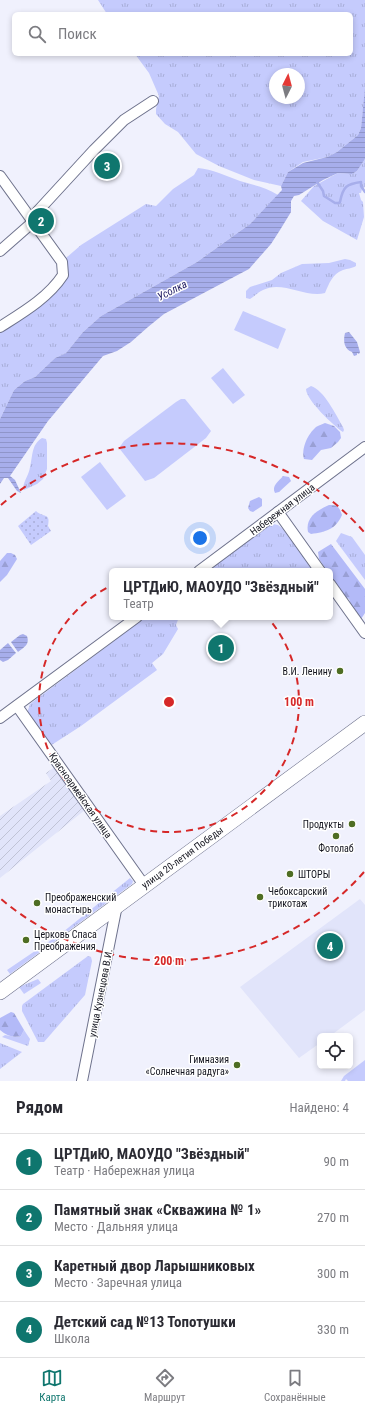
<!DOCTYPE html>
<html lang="ru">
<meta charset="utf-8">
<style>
:root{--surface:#fff;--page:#f2f2f3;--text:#2b2b33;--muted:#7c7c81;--line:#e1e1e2;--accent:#0f766e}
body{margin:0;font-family:"Roboto Condensed",sans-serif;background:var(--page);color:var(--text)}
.controls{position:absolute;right:12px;bottom:12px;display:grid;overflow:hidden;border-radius:6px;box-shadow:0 2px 6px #0003}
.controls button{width:36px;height:36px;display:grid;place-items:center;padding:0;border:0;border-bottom:1px solid var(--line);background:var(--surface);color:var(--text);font:20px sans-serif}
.compass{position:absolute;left:269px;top:68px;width:36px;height:36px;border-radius:50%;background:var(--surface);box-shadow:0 2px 6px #0003;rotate:6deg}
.you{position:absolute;left:200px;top:538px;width:14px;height:14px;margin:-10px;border:3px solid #fff;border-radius:50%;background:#1a73e8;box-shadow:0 0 0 6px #1a73e833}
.badge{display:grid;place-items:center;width:26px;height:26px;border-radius:50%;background:var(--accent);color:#fff;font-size:13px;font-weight:700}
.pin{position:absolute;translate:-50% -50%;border:2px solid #fff;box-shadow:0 1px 4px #0006}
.popup{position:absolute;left:109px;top:568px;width:224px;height:52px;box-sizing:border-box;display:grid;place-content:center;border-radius:6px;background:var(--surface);filter:drop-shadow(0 1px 3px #0005);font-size:13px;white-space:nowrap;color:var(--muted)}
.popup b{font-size:15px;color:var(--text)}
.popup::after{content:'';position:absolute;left:50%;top:100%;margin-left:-8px;border:8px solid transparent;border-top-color:var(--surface)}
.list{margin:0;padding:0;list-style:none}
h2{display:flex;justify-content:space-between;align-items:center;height:52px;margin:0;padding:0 16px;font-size:17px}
h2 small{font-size:13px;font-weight:400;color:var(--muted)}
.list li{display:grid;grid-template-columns:26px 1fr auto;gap:12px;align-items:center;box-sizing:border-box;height:56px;padding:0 16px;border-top:1px solid var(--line)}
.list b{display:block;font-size:15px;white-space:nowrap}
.list p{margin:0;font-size:13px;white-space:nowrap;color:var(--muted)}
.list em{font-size:13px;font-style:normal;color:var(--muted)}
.icon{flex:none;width:22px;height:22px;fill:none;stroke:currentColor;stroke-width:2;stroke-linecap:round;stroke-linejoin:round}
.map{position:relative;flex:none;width:365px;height:1081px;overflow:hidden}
.search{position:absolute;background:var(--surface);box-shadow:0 2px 6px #0003;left:12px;right:12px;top:12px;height:44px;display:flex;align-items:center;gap:10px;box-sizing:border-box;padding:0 14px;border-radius:6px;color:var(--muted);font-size:15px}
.sheet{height:276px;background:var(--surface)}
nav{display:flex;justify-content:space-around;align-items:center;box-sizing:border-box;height:56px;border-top:1px solid var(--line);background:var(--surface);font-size:11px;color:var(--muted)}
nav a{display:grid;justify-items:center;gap:2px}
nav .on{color:var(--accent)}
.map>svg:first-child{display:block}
.built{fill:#e1e4fa}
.industrial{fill:url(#industrial-furrows)}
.grass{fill:url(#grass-tufts);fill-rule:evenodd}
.forest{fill:url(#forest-firs)}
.park{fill:url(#park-dots)}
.pitch{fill:#c5cbfd}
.water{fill:url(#water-rules)}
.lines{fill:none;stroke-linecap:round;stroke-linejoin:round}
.stream{stroke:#a7aeeb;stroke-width:2.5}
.street-casing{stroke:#6e728c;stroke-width:12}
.secondary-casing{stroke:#6e728c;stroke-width:16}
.street{stroke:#fff;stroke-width:10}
.secondary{stroke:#fff;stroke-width:15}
.ring{fill:none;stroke:#d62828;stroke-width:2;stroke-dasharray:7 5}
.poi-dot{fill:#4e6d23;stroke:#fff;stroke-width:1.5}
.labels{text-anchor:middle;stroke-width:3;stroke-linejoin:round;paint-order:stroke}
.street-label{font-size:10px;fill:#13141e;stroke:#fff}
.poi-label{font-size:10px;fill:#13141e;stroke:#fff;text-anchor:start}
.water-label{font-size:11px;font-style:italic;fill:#252167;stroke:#fff}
.centre{fill:#d62828;stroke:#fff;stroke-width:2}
.ring-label{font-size:12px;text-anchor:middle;font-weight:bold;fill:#d62828;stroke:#fff;stroke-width:3;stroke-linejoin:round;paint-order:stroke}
</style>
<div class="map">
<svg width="365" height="1081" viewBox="0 0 365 1081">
<defs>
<pattern id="industrial-furrows" width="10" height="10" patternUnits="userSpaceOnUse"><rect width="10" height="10" fill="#e1e4fa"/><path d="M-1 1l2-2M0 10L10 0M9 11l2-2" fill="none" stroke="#c0c3d6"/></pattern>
<pattern id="grass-tufts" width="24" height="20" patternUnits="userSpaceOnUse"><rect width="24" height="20" fill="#c5cbfd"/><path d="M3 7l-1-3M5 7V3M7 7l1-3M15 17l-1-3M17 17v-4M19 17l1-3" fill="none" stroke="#a8add8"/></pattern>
<pattern id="forest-firs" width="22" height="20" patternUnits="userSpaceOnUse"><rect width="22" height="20" fill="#b3baf8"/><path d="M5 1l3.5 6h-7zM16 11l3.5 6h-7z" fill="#999fd4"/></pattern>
<pattern id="park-dots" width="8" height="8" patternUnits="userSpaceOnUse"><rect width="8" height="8" fill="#c5cbfd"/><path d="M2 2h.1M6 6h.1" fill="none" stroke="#a8add8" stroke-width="1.8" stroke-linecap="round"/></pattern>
<pattern id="water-rules" width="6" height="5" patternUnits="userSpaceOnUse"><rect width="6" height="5" fill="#a7aeeb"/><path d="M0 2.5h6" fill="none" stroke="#8f95c9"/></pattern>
</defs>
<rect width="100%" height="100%" fill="#f0f1fd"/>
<path class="built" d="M360,899L365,905V1010L330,1036H320V1043L299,1058L240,987Z"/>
<path class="industrial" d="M55,767L85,810L0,878V816L51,781L46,773Z"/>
<g class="grass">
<path d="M98,0H365V91L361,128L358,135L337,152L327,157L303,162L288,172L281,186L254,180L219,166L196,154L178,132L165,124L156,114V109L159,96L149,73L135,54H351V14H107ZM275,74H299V98H275Z"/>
<path d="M365,159V187L362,189L361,193H359L361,200L363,202L364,217L357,240L323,221L301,201L314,186L338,173L352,174L357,171Z"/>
<path d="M198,168C212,169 226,176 240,181C253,185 266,187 278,195L250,224L197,262L101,316L83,332L66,353L55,358L35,377L25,381L14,390L0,419V330L28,312L65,265L66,258L81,245L146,204L156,206L173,189L194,175Z"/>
<path d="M345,259L350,260L356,263V266C351,269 348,268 343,270C332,274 329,284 325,293C305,298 282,280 263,290C258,292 254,297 250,299L246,298V291L250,287L272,280L281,273L302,264L329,263Z"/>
<path d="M311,386C324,390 336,415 343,427L344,430L343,432C334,426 306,400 306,389Z"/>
<path d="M42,438L46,439L47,443V469L43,479L37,484L24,490L23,488C24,480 29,475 30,467C33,456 31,445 42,438Z"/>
<path d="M273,524L278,525L282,528L315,571H208L270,525Z"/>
<path d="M341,533L352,537L365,555V580L336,541Z"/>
<path d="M146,617H179L176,625L178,629L163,654L152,663L157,670L81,726L50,746L27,713L30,704Z"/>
<path d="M130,878L133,881L132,884L10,974L7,970L63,932Z"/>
<path d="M88,956L91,957L92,961L85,995L44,1042H38L22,1011V1006L23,1004Z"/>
<path d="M38,979L41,983L24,994L19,987Z"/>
<path d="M24,1030L30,1039L28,1046L2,1037L5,1035L16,1037L21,1036Z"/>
<path d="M0,1043L22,1052L0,1069Z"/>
</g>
<g class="forest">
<path d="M325,423L334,426L340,432L341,438L338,442L331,448L321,450L312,460L304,459C301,448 308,434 316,427C319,425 323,424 325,423Z"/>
<path d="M283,476L289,477L291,481L279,492L275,493C271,486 279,481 283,476Z"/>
<path d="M259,497L262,499V506L253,512L250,511L248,508L250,501Z"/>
<path d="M329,505C338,505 339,507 342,515C336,529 326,532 311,534L308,532C305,517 318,510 329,505Z"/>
<path d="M331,544L365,589V613L361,619L355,616L349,599L341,595L336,583L330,575V571H327L319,559L318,552Z"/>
<path d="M7,553H11L15,555L17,559L7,575L0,582V561Z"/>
<path d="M11,1012L14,1013L24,1030L21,1036C13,1038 7,1036 0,1030V1018Z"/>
</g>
<path class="park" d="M36,511C43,518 51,512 48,526L51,531L31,545L18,526Z"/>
<g class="pitch">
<path d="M243,311L286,329L278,349L234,330Z"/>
<path d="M223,368L245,395L233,404L211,378Z"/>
<path d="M181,399H185L211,431L206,438L154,478L145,481L119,448L124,441L176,402Z"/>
<path d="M100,462L126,496L107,510L81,477Z"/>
<path d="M365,1060V1081H348L346,1079L345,1081H341L344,1076Z"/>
</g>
<g class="water">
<path d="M365,88V159L357,171L352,174L338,173L323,180L299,195L294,196L291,201V212L280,230L271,244L249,269L164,314L148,327L131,342L117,351L103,356L48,421L10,476L15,480L21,493L17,491L8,478H4L0,484V419L14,390L25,381L35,377L55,358L66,353L83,332L101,316L197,262L250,224L282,190L281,186L288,172L303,163L327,157L337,152L358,135L361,128Z"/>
<path d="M349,332L357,342L360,352L359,354L357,353V355L354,356L352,352C344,349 343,341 345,333Z"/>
<path d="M23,634L27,636C30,645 24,647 18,652L11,642L20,635Z"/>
<path d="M8,643L16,653L8,660L3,662L0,660V650Z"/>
</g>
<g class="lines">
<path class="stream" d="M317,182L323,191L324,196L335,203H339L340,202C343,186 347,184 361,182V186L365,192"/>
<defs>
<g id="street">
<path d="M0,176L62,262L63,275C48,298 22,313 0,327"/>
<path d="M0,251L33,222L37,212L94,150L124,120L153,101"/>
<path d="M278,512L320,571"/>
<path d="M199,571L365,447"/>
<path d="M330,584L365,633"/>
<path d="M17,706L144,885"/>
<path d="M0,718L137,617"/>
<path d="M82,1081L117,905"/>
</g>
<path id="secondary" d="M0,992L365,723"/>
</defs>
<use href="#street" class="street-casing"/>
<use href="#secondary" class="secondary-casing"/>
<use href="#street" class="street"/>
<use href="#secondary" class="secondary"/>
</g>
<g class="ring">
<circle cx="169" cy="702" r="130"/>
<path d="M364 872A259 259 0 0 1 1 899M1 505A259 259 0 0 1 364 532"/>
</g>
<g class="poi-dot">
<circle cx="340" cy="671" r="4"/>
<circle cx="352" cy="824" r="4"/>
<circle cx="336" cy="836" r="4"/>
<circle cx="290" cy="874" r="4"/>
<circle cx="260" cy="897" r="4"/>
<circle cx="37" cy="903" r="4"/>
<circle cx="26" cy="940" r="4"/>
<circle cx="237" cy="1065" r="4"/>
</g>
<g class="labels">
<g class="street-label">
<text transform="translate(282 509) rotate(-37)" y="4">Набережная улица</text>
<text transform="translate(81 795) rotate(55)" y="4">Красноармейская улица</text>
<text transform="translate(182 857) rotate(-36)" y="4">улица 20-летия Победы</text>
<text transform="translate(100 993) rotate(-79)" y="4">улица Кузнецова В.И.</text>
</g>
<g class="poi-label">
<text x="332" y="675" text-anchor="end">В.И. Ленину</text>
<text x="344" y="828" text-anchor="end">Продукты</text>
<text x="336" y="852" text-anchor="middle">Фотолаб</text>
<text x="298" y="878">ШТОРЫ</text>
<text x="268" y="895">Чебоксарский<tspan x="268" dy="12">трикотаж</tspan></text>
<text x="45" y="901">Преображенский<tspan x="45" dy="12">монастырь</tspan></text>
<text x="34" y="938">Церковь Спаса<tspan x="34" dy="12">Преображения</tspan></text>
<text x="229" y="1063" text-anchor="end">Гимназия<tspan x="229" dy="12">«Солнечная радуга»</tspan></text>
</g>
<g class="water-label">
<text transform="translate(172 290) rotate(-27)" y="4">Усолка</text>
</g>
</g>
<circle cx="169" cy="702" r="6" class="centre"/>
<g class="ring-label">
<text x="299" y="706">100 m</text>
<text x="169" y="965">200 m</text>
</g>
</svg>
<div class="controls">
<button><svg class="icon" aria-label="locate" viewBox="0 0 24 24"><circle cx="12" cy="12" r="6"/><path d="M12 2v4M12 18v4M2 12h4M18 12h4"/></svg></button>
</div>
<svg class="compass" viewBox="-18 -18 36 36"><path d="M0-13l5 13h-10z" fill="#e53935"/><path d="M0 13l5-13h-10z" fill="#7c7c81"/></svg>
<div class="you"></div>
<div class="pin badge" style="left:221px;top:648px">1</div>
<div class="popup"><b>ЦРТДиЮ, МАОУДО &quot;Звёздный&quot;</b>Театр</div>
<div class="pin badge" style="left:41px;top:221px">2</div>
<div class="pin badge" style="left:107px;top:166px">3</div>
<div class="pin badge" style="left:330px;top:946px">4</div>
<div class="search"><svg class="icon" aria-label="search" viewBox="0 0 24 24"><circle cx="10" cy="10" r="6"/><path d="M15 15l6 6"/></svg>Поиск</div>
</div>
<section class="sheet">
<h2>Рядом<small>Найдено: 4</small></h2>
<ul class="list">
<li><span class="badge">1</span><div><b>ЦРТДиЮ, МАОУДО &quot;Звёздный&quot;</b><p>Театр · Набережная улица</p></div><em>90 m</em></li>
<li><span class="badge">2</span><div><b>Памятный знак «Скважина № 1»</b><p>Место · Дальняя улица</p></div><em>270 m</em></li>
<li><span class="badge">3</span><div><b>Каретный двор Ларышниковых</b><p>Место · Заречная улица</p></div><em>300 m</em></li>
<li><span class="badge">4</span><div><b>Детский сад №13 Топотушки</b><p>Школа</p></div><em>330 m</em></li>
</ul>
</section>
<nav>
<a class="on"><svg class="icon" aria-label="map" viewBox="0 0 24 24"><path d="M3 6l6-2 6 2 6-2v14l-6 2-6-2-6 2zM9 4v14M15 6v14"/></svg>Карта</a>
<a><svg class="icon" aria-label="directions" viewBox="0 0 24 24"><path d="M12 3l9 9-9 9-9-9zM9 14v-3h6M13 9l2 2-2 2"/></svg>Маршрут</a>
<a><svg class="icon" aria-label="saved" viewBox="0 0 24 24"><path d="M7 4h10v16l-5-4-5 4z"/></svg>Сохранённые</a>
</nav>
